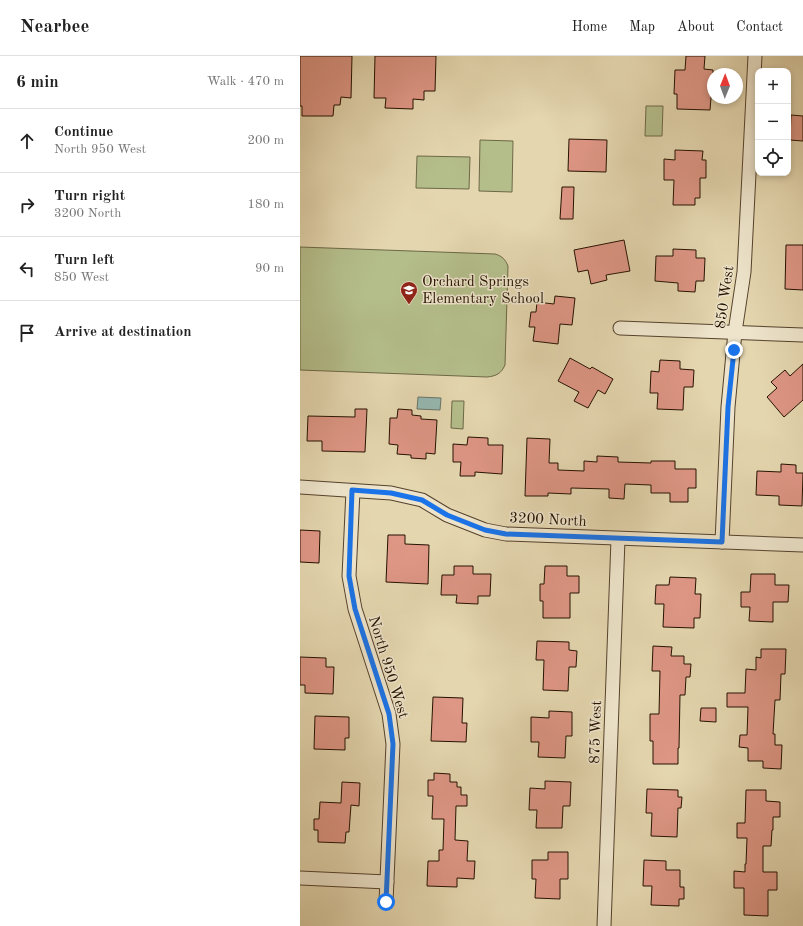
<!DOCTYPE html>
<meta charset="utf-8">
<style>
:root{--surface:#fff;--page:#f6f6f6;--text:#222;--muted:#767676;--line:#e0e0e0}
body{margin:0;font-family:"Old Standard TT",serif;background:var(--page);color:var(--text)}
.controls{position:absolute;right:12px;top:12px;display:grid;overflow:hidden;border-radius:8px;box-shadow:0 2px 6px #0003}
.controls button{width:36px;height:36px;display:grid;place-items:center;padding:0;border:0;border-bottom:1px solid var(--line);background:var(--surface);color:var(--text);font:20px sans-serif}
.compass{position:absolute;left:407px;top:12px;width:36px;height:36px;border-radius:50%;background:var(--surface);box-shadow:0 2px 6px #0003;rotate:1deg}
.stop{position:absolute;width:12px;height:12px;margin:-9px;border:3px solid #1a73e8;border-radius:50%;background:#fff}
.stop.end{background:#1a73e8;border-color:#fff;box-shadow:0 1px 4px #0008}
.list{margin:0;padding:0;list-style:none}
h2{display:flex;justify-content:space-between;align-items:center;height:52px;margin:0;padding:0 16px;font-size:17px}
h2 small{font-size:13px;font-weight:400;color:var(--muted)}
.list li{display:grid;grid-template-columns:26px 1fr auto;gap:12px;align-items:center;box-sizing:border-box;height:64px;padding:0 16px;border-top:1px solid var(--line)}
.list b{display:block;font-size:15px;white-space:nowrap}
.list p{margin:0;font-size:13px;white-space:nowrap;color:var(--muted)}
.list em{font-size:13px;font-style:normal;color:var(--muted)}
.icon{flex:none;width:22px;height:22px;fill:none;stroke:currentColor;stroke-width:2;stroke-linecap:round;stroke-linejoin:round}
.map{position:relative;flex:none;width:503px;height:870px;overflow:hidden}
header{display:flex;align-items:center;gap:24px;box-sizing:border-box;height:56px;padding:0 20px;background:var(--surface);border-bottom:1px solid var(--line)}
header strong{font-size:19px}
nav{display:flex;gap:22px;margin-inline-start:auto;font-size:14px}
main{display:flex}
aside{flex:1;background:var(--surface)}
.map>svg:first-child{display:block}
.green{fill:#b4be8b;stroke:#6c6846}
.water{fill:#96b8b1;stroke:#69756a}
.building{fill:#de9685;stroke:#251100}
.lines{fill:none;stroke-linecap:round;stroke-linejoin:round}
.minor-casing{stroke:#55422c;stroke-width:15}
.minor{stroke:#ede4cb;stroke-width:13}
.route{stroke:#1a73e8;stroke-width:5}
.labels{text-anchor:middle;stroke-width:3;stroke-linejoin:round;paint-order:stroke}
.poi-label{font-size:15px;fill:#251100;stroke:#ede4cb;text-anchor:start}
.street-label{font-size:15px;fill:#251100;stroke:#ede4cb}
</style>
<header>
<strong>Nearbee</strong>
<nav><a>Home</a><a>Map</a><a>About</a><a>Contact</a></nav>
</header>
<main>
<aside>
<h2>6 min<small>Walk · 470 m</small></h2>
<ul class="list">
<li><svg class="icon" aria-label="ahead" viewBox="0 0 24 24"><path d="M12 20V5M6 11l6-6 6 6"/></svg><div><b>Continue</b><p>North 950 West</p></div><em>200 m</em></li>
<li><svg class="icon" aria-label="right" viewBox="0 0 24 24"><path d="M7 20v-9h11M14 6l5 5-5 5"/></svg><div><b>Turn right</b><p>3200 North</p></div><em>180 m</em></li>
<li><svg class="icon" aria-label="left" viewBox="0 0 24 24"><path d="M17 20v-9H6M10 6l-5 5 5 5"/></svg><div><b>Turn left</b><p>850 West</p></div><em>90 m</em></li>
<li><svg class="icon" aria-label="arrive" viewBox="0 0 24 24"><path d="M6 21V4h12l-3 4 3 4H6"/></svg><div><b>Arrive at destination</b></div></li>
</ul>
</aside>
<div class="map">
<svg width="503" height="870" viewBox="0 0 503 870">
<rect width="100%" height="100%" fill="#e4d6af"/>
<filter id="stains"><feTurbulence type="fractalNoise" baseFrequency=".005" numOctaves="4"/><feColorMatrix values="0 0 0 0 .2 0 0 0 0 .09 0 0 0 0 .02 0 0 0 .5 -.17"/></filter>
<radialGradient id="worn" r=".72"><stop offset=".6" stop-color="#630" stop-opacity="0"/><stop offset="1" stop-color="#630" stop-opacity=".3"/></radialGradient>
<g class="green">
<path d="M346,50H363L362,80H345Z"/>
<path d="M180,84L213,85L212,136L179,135Z"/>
<path d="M117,100L170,101L169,133L116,132Z"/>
<path d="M0,191L195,198C202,200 205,203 208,210L205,309C201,318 196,320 187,321L0,314Z"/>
<path d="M152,345H164L163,373L151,372Z"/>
</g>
<path class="water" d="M118,341L141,342L140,354L117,353Z"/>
<g class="building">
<path d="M0,0H52L51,42L41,41L40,49H34L33,60H2V50H0Z"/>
<path d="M75,0H136L135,35H124V44L113,43V53L85,52L86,42H74Z"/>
<path d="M386,0H405L404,13L413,14V30H412L410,54L377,53V38H374L375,14H385Z"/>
<path d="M491,59L503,60V85L490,84Z"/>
<path d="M269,83L307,84L306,116L268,115Z"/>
<path d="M375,94L403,95L402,104H406V122H400V142H395V149H373L374,124H364V103L375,104Z"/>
<path d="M262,131H274L273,163H260Z"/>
<path d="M324,184L330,215L306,219L307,224L291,228L288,214L278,216L274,194Z"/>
<path d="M486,189H503V234L485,233Z"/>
<path d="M373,193L396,194V202H405L404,225H396L395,236L378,235V227L355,225L356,200H373Z"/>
<path d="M255,240L275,242L272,269L260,268L258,288L233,285L235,271H229L231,256H236L237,246L254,248Z"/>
<path d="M270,302L290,313L292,311L313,323L305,338L298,334L288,352L274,345L279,336L258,325Z"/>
<path d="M360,304L380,305V313L394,314L393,331H384L383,354L357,353L358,337H350L351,315L359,316Z"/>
<path d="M503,308V344L484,361L467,341L477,332L471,326L485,314L490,320Z"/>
<path d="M55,353H67L65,396L22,395V385H7L8,360L55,361Z"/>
<path d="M98,353L112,354V359L121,360V363L137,364L135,398L126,397V403L111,402V399L97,398L98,389L89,388L90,362H97Z"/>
<path d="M168,381L188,382V389H203L202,418L175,416V420H160L161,406H153V388L167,389Z"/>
<path d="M227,382L250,383L249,407H258V414L284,415V405L297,406V400L318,401V406L351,407V405H375V413H396V432H388V446H370V437H351V429L325,428L324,443L309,442V433L271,432V438L248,437V440H225Z"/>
<path d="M481,408L496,409V417H503L502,450L479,449V440L456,439L457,415L481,416Z"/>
<path d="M0,474L20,475L19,507L0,506Z"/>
<path d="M88,479H105V488L129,489L128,528L86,526Z"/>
<path d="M154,510H173V518H191L190,540H178V548L156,547L157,539H141L142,519H154Z"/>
<path d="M245,510H267V520H279V537H270V562H243V545H240V528H244Z"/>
<path d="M451,518H475V529H489L488,546H473V566L449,565L450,551H441V536H450Z"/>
<path d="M370,521L396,522L395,538H401L400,562H394V572L363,571L364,548H355L356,529H369Z"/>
<path d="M237,585L269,586V594L277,595L276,611H269L268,635L243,634L244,604H236Z"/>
<path d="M353,590L372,591L371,600H384V608H391L390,621H386L385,639H380L379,692H378V708H353V685H350V658H359L360,615H352Z"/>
<path d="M461,593H486L485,618H481L480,644H475L473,678H475V689H482L481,713L463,712V705H448V692L439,691L440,679H447L448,651H427V637H445L446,613L456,614V601L461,602Z"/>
<path d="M0,601L26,602V611H34L33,638L5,637V629H0Z"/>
<path d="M133,641L163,642L162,667H167L166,686L131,685Z"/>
<path d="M401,652H416V666L400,665Z"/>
<path d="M249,655L272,656V680H266L265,702L238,701L239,686H231V661L249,662Z"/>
<path d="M15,660L49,661V682H45V694L14,693Z"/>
<path d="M134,717L150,718V726H157V731H161V739H167V750H156L155,784L168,785L167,805H175L174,823L157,822V831L127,830L128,805H139V794H143L144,763H132L133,740H128V724H134Z"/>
<path d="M245,725L271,726L270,750H263L262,772H236L237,754H229L230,732L245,733Z"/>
<path d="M42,726L60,727L59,750L51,749L49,776H46L45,787L18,786V774H14V763H19L20,746L41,747Z"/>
<path d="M347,733L378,734V741H382L381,752H378L377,781L351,780L352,757H346Z"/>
<path d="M446,734H466V745L480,746V761H473V774H472L471,790H463V816H477V834H468V860L444,859V832H434V815L445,816V808H446L447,782H437V767H445Z"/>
<path d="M248,796H268V823H260V843L235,842L236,823H232V804H248Z"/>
<path d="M344,804L366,805V814H380V831H384V843H379V850L351,849L352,830H343Z"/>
</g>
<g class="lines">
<defs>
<g id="minor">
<path d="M320,272L503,279"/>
<path d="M0,431L91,437L122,444L147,459L185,474L206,478L503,489"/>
<path d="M53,435L49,520L55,553L89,658L93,688L86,846"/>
<path d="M422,486L428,351L435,276L444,216L455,0"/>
<path d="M0,822L87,826"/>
<path d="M304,870L318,483"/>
</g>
</defs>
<use href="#minor" class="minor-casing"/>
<use href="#minor" class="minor"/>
</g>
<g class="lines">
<path class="route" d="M86,846L93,688L89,658L55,553L49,520L52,434L91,437L122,444L147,459L185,474L206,478L422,486L428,351L434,294"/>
</g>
<defs>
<symbol id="school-pin" viewBox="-11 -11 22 30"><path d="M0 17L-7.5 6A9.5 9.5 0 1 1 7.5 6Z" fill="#8f2418" stroke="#ede4cb"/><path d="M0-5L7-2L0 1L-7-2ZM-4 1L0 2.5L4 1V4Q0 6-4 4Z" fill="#fff"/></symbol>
</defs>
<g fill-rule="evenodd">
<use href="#school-pin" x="99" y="224" width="20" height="27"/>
</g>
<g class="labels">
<g class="poi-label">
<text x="122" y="230">Orchard Springs<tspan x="122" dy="17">Elementary School</tspan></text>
</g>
<g class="street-label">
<text transform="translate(424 241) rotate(-82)" y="5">850 West</text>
<text transform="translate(248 463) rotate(3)" y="5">3200 North</text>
<text transform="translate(89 611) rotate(73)" y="5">North 950 West</text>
<text transform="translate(295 676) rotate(-88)" y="5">875 West</text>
</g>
</g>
<rect width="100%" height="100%" filter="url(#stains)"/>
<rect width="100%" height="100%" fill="url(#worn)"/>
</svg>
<div class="controls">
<button>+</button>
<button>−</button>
<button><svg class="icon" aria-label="locate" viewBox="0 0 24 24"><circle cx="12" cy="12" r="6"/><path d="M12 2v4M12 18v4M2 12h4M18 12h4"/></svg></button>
</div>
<svg class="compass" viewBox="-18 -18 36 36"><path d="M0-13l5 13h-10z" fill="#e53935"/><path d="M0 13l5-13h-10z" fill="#767676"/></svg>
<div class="stop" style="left:86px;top:846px"></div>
<div class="stop end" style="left:434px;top:294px"></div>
</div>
</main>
